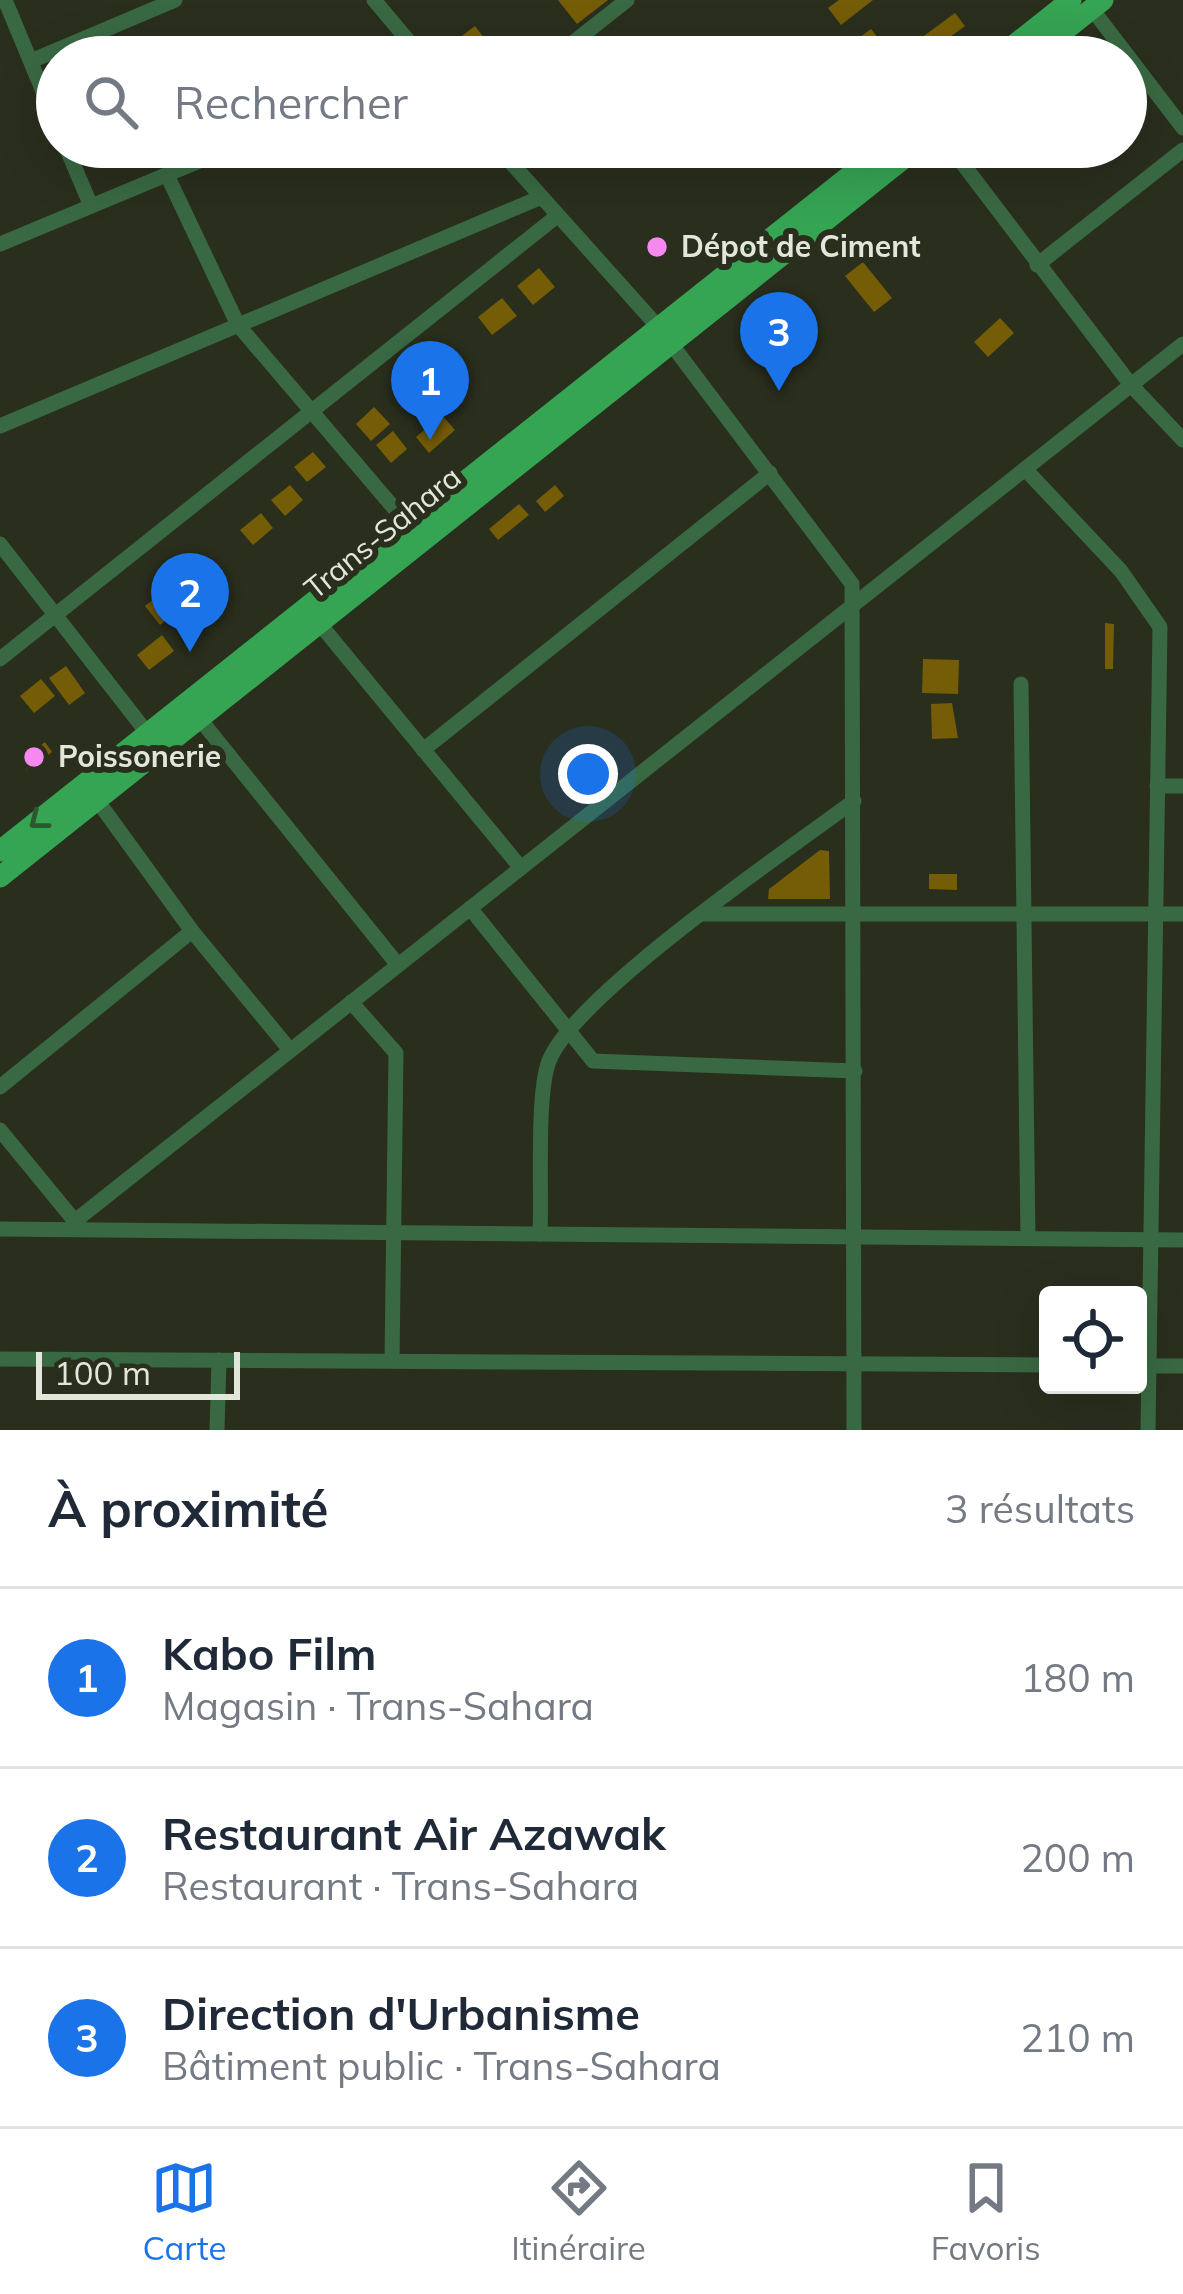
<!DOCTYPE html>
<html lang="fr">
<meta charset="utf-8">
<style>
:root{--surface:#fff;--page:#f2f2f3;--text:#1f2937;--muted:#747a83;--line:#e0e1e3;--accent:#1a73e8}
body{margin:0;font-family:Mulish,sans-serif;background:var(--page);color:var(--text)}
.controls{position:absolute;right:36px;bottom:36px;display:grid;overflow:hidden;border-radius:12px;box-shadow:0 12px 48px #0002}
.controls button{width:108px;height:108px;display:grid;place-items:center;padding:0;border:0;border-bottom:3px solid var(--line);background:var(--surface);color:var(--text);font:60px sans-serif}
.scale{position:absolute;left:36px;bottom:30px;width:204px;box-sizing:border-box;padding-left:12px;border:6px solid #e3e6db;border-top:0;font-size:33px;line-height:42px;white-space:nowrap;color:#e3e6db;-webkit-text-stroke:9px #2a2e1d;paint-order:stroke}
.you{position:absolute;left:588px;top:774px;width:42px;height:42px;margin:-30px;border:9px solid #fff;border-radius:50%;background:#1a73e8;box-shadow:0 0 0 18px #1a73e833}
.badge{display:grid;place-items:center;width:78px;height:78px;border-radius:50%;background:var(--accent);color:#fff;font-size:39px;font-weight:700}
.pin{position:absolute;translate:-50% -99px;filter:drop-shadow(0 3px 6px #0008)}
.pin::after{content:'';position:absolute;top:63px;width:42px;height:36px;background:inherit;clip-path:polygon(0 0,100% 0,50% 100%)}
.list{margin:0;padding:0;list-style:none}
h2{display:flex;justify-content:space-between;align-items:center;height:156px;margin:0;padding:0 48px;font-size:51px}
h2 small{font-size:39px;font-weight:400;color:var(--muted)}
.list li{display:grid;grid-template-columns:78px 1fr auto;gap:36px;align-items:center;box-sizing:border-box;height:180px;padding:0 48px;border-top:3px solid var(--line)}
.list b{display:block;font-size:45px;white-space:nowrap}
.list p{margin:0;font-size:39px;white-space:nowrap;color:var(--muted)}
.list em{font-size:39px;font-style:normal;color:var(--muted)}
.icon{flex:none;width:66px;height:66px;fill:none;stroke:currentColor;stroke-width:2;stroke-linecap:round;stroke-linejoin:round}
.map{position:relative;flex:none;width:1183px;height:1430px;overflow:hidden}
.search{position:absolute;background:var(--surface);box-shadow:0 12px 48px #0002;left:36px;right:36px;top:36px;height:132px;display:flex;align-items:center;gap:30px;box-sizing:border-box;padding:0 42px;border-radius:66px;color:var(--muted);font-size:45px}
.sheet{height:696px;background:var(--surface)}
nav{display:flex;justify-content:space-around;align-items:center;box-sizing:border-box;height:168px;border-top:3px solid var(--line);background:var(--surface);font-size:33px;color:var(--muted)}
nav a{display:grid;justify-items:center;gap:6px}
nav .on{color:var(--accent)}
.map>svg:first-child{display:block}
.building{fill:#755c06}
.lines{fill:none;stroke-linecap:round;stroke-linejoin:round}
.minor{stroke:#396942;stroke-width:15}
.major{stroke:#35a453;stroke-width:21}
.oneway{stroke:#2e5730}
.poi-dot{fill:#f589ef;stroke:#2a2e1d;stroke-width:4.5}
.labels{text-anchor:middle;stroke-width:12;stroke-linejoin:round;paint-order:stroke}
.poi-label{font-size:30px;font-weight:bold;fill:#e3e6db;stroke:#2a2e1d;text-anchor:start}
.street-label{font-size:30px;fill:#e3e6db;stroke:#2a2e1d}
</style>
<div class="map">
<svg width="1183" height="1430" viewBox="0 0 1183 1430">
<rect width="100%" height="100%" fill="#2a2e1d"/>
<g class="building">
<path d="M558,0H608L577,24Z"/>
<path d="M839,0H873L841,25L828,8Z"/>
<path d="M955,13L965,26L931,51L921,38Z"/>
<path d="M475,26L499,57H465L454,42Z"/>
<path d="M871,29L886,48L874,57L856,40Z"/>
<path d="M863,262L892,298L874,312L845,276Z"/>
<path d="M539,268L555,287L533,305L517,286Z"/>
<path d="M502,298L517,316L492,335L478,317Z"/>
<path d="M1000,318L1014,333L988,357L974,342Z"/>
<path d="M374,407L390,424L371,441L356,424Z"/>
<path d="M442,415L455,430L429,453L416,437Z"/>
<path d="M393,431L407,449L391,463L376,445Z"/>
<path d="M313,452L326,467L307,482L294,467Z"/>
<path d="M290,485L303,500L285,516L271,500Z"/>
<path d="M555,485L564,496L545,512L536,501Z"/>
<path d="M519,504L529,515L498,540L489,529Z"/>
<path d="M261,513L273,528L253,545L240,530Z"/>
<path d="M187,553L198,568L179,582L168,567Z"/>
<path d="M160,594L175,613L160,625L145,606Z"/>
<path d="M1105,623L1114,624L1113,669H1105Z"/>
<path d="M162,635L174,651L149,670L137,655Z"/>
<path d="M923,659L959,660L958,694L922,693Z"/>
<path d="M66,666L85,693L69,705L49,678Z"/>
<path d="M41,679L55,696L34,713L20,696Z"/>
<path d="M952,703L958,738L932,739L931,704Z"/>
<path d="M45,742L52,752L27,770L20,760Z"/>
<path d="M820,850L829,851L830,899H768L769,889Z"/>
<path d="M929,874H957V890L929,889Z"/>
</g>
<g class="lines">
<g class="minor">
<path d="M5,0L57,125"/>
<path d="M374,0L422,57"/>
<path d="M1092,9L1183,128"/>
<path d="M555,57L627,0"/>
<path d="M31,61L175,0"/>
<path d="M66,147L91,206"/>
<path d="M497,147L660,329L852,584L854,1430"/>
<path d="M950,147L1131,385L1183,440"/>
<path d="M167,175L238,325L411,528"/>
<path d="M0,244L233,147"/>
<path d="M1037,265L1183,150"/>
<path d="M0,426L539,198"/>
<path d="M1025,469L1121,571L1160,627L1148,1430"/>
<path d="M0,544L148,734"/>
<path d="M319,623L521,868"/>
<path d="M0,659L557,216"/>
<path d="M1021,684L1028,1238"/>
<path d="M199,718L398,965"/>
<path d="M423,750L770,473"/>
<path d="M1157,786H1183"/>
<path d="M94,796L192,931L290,1050"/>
<path d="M470,908L593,1061L855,1071"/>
<path d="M703,914H1183"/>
<path d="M351,1002L396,1053L392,1361"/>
<path d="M0,1087L192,931"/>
<path d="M0,1130L78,1225"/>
<path d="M75,1221L1183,344"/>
<path d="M0,1229L1183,1240"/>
<path d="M540,1234C542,1193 536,1095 549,1061C574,996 789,849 854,801"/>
<path d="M0,1359L1048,1365"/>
<path d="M1138,1366H1183"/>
<path d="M217,1430L219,1360"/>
</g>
<g class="major">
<path d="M999,57L1071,0"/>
<path d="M1031,57L1103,0"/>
<path d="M0,851L886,147"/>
<path d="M0,877L918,147"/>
</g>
</g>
<defs><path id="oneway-chevron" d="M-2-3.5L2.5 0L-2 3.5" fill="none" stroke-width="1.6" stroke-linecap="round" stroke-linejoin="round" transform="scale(3)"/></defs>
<use class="oneway" href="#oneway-chevron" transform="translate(38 821) rotate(142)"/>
<g class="poi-dot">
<circle cx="657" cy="247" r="12"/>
<circle cx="34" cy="757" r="12"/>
</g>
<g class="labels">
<g class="poi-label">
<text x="681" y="257">Dépot de Ciment</text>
<text x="58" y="767">Poissonerie</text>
</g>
<g class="street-label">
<text transform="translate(383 533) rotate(-39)" y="10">Trans-Sahara</text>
</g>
</g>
</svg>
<div class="controls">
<button><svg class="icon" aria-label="locate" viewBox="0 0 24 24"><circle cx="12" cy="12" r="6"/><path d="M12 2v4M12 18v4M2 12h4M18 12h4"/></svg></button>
</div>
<div class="scale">100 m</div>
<div class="you"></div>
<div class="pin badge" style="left:430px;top:440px">1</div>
<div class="pin badge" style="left:190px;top:652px">2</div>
<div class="pin badge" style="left:779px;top:391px">3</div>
<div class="search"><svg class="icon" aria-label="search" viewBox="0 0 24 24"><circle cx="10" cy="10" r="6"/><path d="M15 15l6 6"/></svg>Rechercher</div>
</div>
<section class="sheet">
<h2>À proximité<small>3 résultats</small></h2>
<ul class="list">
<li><span class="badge">1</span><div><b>Kabo Film</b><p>Magasin · Trans-Sahara</p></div><em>180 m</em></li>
<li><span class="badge">2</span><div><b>Restaurant Air Azawak</b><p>Restaurant · Trans-Sahara</p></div><em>200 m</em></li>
<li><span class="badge">3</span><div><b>Direction d'Urbanisme</b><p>Bâtiment public · Trans-Sahara</p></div><em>210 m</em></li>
</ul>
</section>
<nav>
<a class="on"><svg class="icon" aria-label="map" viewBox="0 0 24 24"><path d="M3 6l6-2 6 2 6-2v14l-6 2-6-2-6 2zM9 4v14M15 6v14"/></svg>Carte</a>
<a><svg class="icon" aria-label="directions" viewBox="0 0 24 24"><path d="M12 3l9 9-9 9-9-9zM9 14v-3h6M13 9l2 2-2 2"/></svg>Itinéraire</a>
<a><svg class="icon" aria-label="saved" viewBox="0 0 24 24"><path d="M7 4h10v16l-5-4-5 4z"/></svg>Favoris</a>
</nav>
